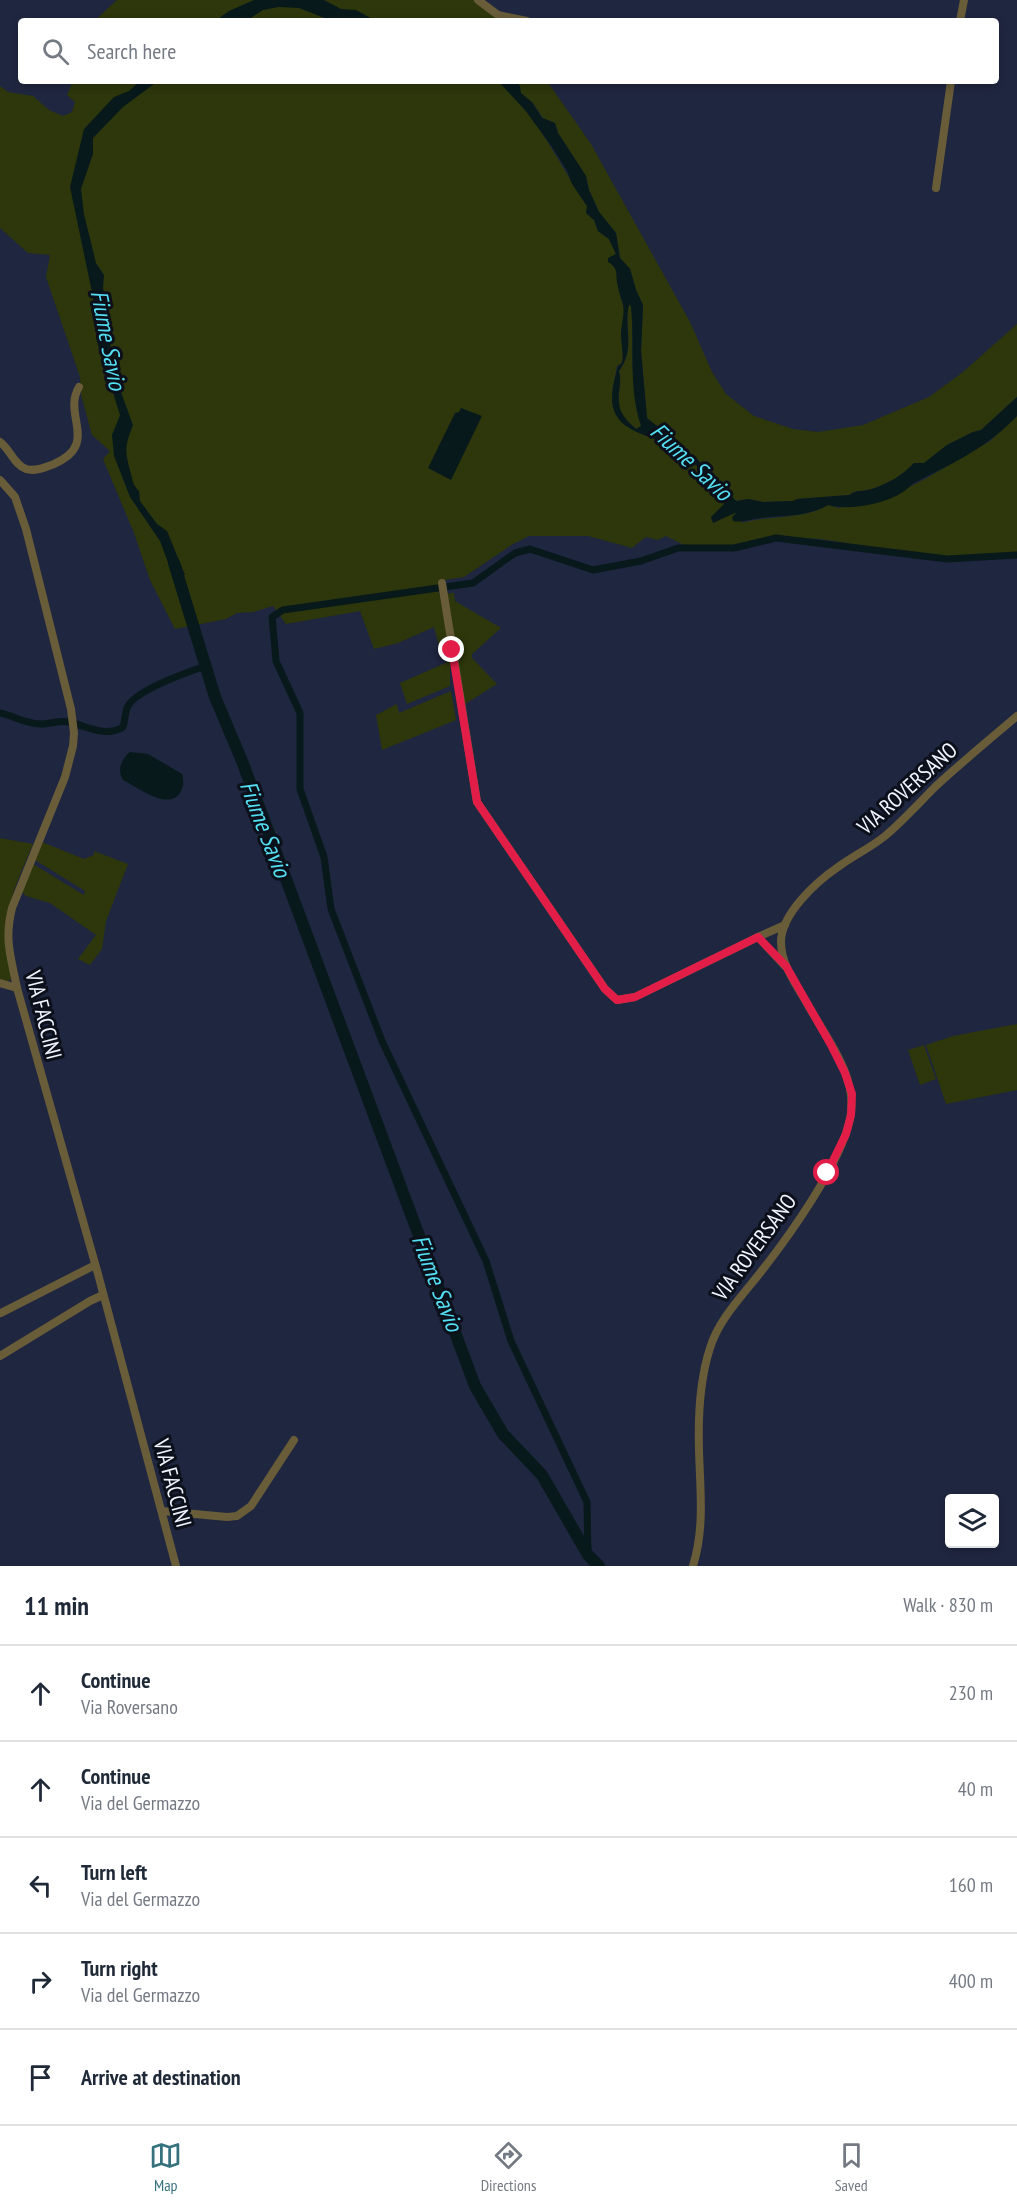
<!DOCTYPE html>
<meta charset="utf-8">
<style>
:root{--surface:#fff;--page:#f6f6f7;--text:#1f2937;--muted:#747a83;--line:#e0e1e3;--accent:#36727e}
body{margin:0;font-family:"PT Sans Narrow",sans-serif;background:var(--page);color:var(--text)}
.controls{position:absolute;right:18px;bottom:18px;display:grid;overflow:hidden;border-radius:6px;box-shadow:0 3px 9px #0003}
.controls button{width:54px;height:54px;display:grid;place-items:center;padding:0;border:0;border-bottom:2px solid var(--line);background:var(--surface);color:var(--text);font:30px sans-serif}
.stop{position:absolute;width:18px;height:18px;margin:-14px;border:4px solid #e11d48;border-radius:50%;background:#fff}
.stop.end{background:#e11d48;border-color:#fff;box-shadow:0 2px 6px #0008}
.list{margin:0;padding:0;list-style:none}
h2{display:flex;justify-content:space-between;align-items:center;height:78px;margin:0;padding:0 24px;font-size:26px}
h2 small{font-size:20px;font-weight:400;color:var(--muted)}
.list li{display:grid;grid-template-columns:39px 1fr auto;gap:18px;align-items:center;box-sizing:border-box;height:96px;padding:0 24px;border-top:2px solid var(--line)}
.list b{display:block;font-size:22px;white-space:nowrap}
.list p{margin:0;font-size:20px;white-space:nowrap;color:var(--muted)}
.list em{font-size:20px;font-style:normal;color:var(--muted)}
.icon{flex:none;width:33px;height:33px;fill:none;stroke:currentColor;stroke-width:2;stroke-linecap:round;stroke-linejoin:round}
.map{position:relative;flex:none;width:1017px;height:1566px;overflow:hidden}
.search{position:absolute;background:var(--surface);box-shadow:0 3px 9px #0003;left:18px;right:18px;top:18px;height:66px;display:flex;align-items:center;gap:15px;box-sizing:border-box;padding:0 21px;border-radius:6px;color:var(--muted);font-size:22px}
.sheet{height:558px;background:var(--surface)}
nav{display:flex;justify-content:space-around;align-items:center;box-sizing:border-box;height:84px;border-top:2px solid var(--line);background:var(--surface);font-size:16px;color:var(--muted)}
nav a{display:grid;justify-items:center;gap:3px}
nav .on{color:var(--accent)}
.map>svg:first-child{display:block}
.green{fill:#2d370b}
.water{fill:#07191b;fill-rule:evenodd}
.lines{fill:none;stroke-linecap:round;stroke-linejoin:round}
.canal{stroke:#07191b;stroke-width:7}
.river{stroke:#07191b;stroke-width:12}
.minor{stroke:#695c39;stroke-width:8}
.route{stroke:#e11d48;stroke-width:8}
.labels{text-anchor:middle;stroke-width:6;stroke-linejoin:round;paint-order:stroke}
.street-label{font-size:22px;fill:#f0f4fe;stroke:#0c101b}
.water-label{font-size:24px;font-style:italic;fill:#53def2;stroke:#0c101b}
</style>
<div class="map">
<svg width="1017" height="1566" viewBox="0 0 1017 1566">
<rect width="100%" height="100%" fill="#1f263f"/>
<g class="green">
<path d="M117,0H480L499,14L502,21H94Z"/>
<path d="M73,81H547L591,144L690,322L712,372L726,394L754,416L793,429L818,432L863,425L929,397L963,372L1017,324V397L981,430L973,432L947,445L924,463H914C902,476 889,483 872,489C864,492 857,489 849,495L797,499L793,501L763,502L748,499L736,501L697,459L647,418L641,351L643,305L636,290L630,269L620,258L616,233L599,212L589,190L586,176L558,133L555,123L543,118L532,102L520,104C547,135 564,172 587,206L586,213L594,220L598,231L609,239L616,254L613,265L618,274L617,283L621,290L620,295L624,306V321L621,332L623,356L622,363L617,366C615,378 610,395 613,407C619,432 649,434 668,445C690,458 716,479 725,504L711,517L713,523L730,514L739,512L742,523C769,515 804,520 828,505L839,508L911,486L925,479L990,441L1017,416V553L946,558L820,539L774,536L729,546L684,545L666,536L658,540L646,537L632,548L588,536H529L513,544L464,577L438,581L439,594L454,593L455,601L501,628L472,654V658L497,684L465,704L453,648L441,653L434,627L398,643L374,649L360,611L286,624L273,606L253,612L237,613L226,619L175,629L150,580L134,533L103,459L110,451L92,435L81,395L80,377L46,277L50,255L28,253L0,228V86L8,92L33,96L49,110L63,116L72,112L75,102L67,95Z"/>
<path d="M628,305H631C635,347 628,387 642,426L636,429C632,425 625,421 622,415C614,402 623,385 619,371C635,351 625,329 628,305Z"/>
<path d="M450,661V686L407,704L400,683Z"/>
<path d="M451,691L456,720L382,750L376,715L397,704L399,713Z"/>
<path d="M0,838L33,844C10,898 0,916 12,976L10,980L6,982L0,979Z"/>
<path d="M42,842L84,859L94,855V851L128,864L106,921L102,949L90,965L78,959L96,935L50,903L26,896L22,892L33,864L84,895L85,891L35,860Z"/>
<path d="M1017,1024V1090L946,1104L926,1045L953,1036Z"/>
<path d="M924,1045L936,1079L920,1085L908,1050Z"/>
</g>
<g class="water">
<path d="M254,0H324L341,9L356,10L376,21H332L299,8L279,7L263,10L246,21H215L229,11Z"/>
<path d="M140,81H158L123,107L93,138V154L81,189L84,214L96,263L104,275L103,288L107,306L108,327L114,373L133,425C124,448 125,451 131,474C133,482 133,485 139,491L140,501L157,524L167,531L185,575L173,576L160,541L130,497L114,456L112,435L120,415L97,342L93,297L70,187L84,129L114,97L129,91Z"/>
<path d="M498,81H516L520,86L521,93L532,102L542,118L555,123L558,133L586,176L589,190L599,212L616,233L620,258L630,269L636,290L643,305L641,351L647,418L697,459L736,501L748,499L763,502L793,501L797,499L849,495C857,489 864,492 872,489C889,483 902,476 914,463H924L947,445L973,432L981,430L1017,397V416C987,447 956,462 918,481C912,483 908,489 903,492C885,504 849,511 828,505C808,517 784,515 761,518C751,519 743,523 733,521L732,517L737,512L713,523L711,517L724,504C716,480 690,457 668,445C648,434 619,432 613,407C610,394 615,378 618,366L622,363C624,353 621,344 621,334C621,324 625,315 623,305C621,297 618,290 617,282C616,273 618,268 608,262V258L616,254L609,239L598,231L594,220L586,213L587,206L572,184L567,171L552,147L525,110ZM629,305L631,306C635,347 628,387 641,426L636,429C623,417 617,410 619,391C620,383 621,379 619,371C636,348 623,329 629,305Z"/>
<path d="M461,408L482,416L451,480L428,468L455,413L459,412Z"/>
<path d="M130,752L148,754L182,774C184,781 184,786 180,793C167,811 138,787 123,780C117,770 121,759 130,752Z"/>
</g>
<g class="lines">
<g class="canal">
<path d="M0,713C14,716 26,724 41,724C50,724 59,720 69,722C86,726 106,738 123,727C125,721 125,714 127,708C133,691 188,672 205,666"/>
<path d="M588,1555L587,1502L511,1341L486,1261L382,1041L331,909L324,857L300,789V713L276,661L272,617L283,610L473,583L515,553L530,549L593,570L641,561L678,548H734L776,538L947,559L1017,555"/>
</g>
<path class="river" d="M174,563L215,697L242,761L475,1386L503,1434L542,1475L588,1555L599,1566"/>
<g class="minor">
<path d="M478,0L498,15L527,21"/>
<path d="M960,21L964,0"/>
<path d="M936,188L951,81"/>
<path d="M0,442C10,449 14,465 26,469C35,472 46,467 54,464C100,444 62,415 79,387"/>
<path d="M0,480L15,497L26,529L71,709L74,733L73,746L65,777L12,908C4,940 11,957 17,988L98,1274L176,1566"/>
<path d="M442,583L477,802L605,989L617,1000L635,997L758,937L785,966"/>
<path d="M758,937L785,925"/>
<path d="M0,983L17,988"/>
<path d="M1,1313L95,1265"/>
<path d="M0,1356L90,1301L103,1295"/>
<path d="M162,1511L227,1517L237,1516L251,1506L294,1440"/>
<path d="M693,1566C705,1527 700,1489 699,1450C698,1418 700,1379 710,1348C719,1319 742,1296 760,1273C790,1235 840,1165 850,1119C859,1079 828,1040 809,1007C798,987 781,966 781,942C781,914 816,882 838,867C853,856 870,848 885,836C903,821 919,803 936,786C962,762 990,739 1017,716"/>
</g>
</g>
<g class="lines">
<path class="route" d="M452,650L477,802L605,989L617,1000L635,997L758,937L786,966L831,1045L845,1073L852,1094L851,1115L846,1134L827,1173"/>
</g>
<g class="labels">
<g class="street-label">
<text transform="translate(907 788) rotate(-42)" y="8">VIA ROVERSANO</text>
<text transform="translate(44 1015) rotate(76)" y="8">VIA FACCINI</text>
<text transform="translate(754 1247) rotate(-54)" y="8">VIA ROVERSANO</text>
<text transform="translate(173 1483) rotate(75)" y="8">VIA FACCINI</text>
</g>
<g class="water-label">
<text transform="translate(108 340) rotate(79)" y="8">Fiume Savio</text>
<text transform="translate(691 462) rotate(43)" y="8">Fiume Savio</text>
<text transform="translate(265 829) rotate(69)" y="8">Fiume Savio</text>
<text transform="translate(437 1283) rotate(69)" y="8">Fiume Savio</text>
</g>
</g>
</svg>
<div class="controls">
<button><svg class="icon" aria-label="layers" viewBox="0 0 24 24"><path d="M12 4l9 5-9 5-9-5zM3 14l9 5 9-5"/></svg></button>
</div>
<div class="stop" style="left:827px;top:1173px"></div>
<div class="stop end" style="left:452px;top:650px"></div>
<div class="search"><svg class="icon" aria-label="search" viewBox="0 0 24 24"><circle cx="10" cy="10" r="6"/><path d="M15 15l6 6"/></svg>Search here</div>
</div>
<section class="sheet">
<h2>11 min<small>Walk · 830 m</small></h2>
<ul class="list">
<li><svg class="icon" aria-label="ahead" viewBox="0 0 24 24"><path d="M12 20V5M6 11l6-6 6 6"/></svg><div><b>Continue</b><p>Via Roversano</p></div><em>230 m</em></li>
<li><svg class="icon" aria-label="ahead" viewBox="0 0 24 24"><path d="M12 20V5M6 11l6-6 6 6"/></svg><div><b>Continue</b><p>Via del Germazzo</p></div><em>40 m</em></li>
<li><svg class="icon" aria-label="left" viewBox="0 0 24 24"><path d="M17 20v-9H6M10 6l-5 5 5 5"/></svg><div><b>Turn left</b><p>Via del Germazzo</p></div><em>160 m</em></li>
<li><svg class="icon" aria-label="right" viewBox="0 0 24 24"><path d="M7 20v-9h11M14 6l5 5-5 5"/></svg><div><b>Turn right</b><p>Via del Germazzo</p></div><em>400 m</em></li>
<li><svg class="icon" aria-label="arrive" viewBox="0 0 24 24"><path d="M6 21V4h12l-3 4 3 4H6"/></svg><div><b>Arrive at destination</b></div></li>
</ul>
</section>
<nav>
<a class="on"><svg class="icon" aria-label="map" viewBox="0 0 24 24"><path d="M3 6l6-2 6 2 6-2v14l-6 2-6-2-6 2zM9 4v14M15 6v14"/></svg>Map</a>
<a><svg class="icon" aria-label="directions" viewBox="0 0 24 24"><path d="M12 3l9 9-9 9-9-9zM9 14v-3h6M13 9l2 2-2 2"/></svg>Directions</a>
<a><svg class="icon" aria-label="saved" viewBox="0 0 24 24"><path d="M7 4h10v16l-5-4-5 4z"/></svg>Saved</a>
</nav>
